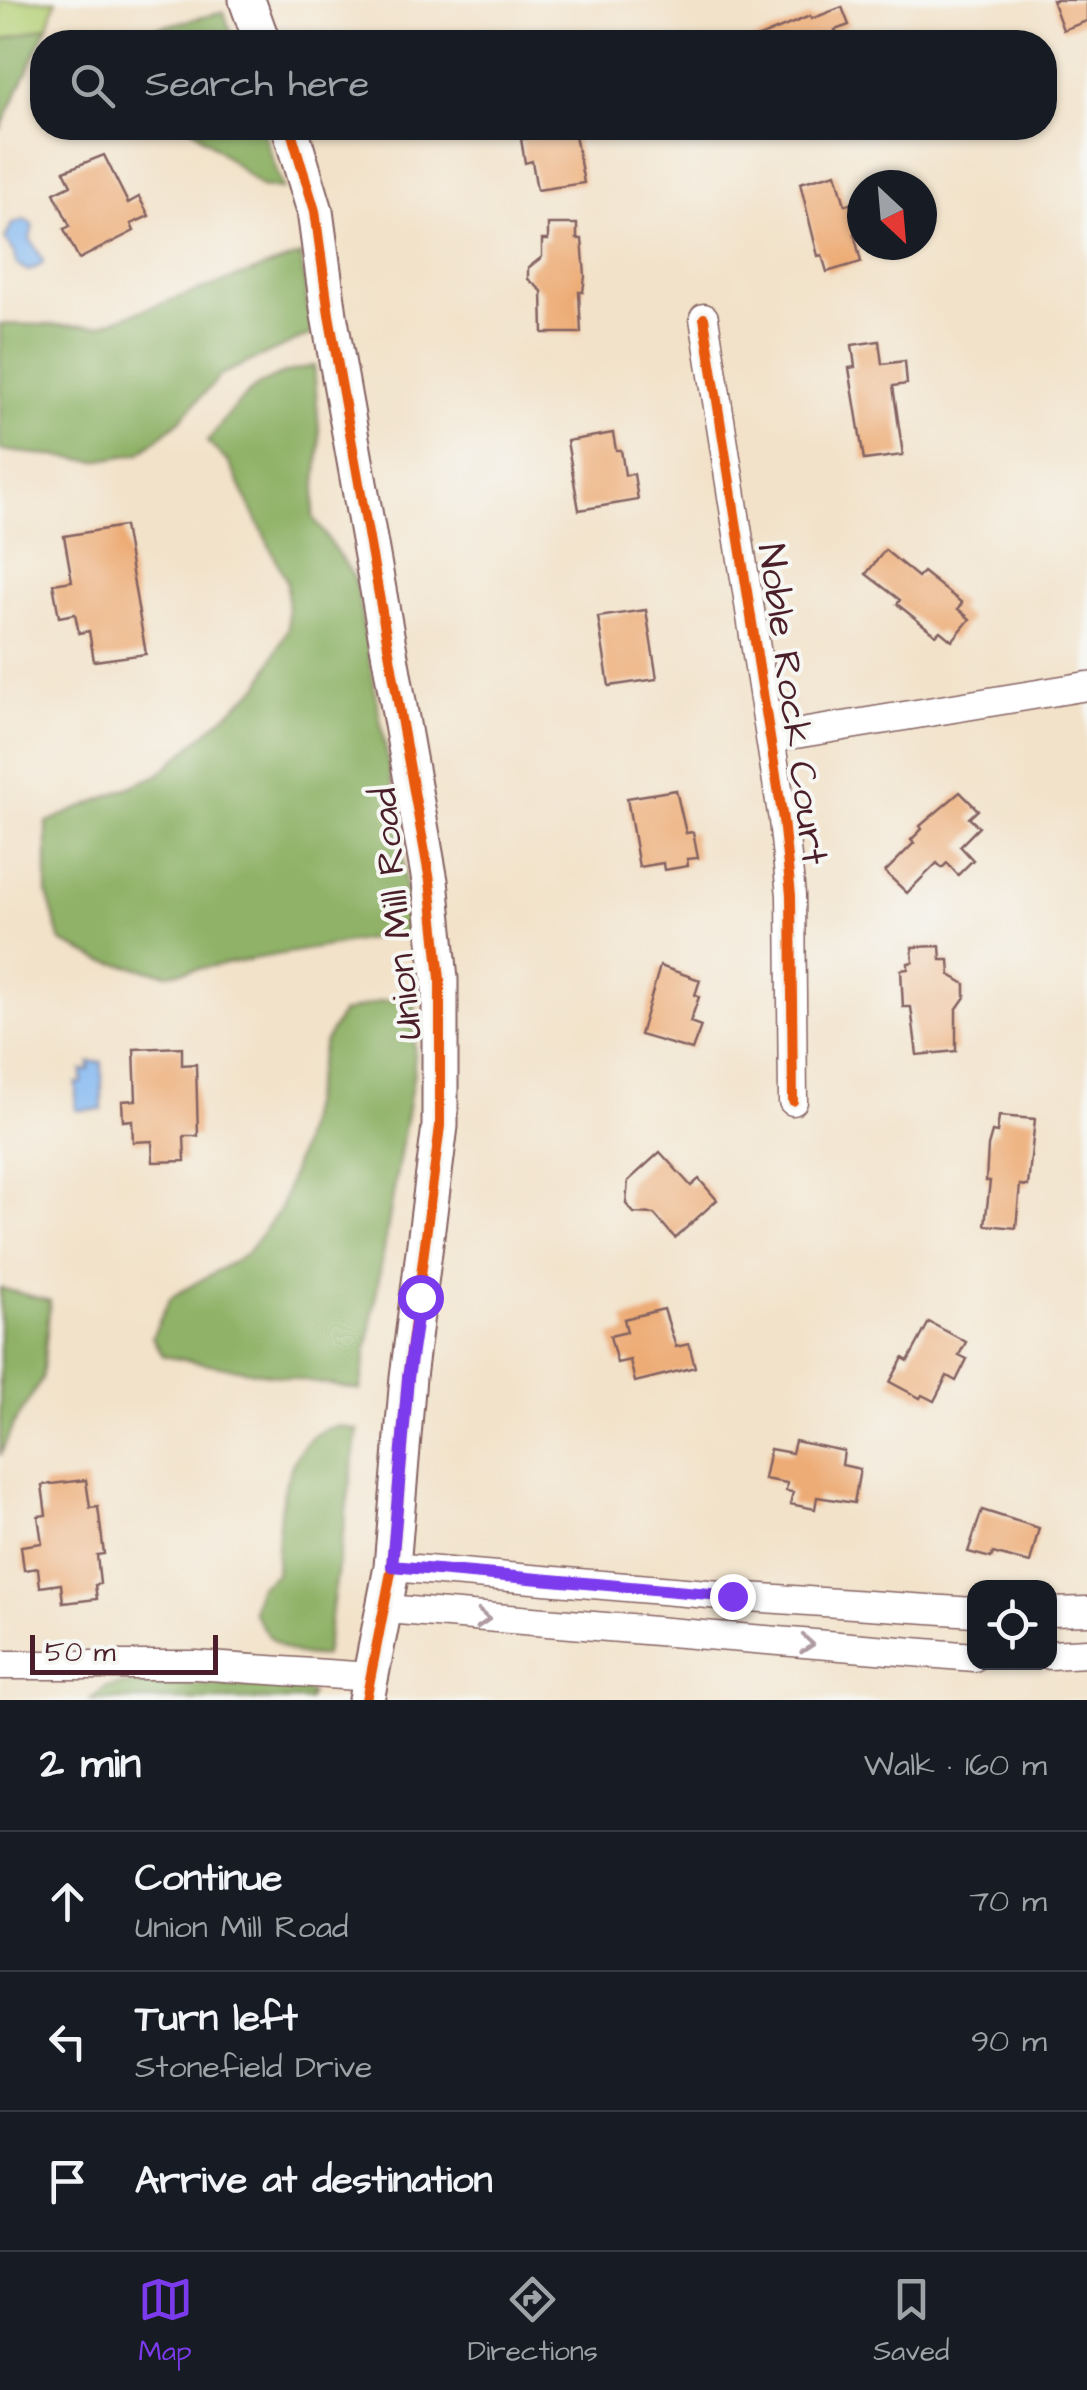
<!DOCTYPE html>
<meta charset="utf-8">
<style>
:root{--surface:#171b24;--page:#20242c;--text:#f1f3f6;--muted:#9ea1a6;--line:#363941;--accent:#7c3aed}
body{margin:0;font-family:"Architects Daughter",sans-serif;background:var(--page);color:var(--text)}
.controls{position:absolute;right:30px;bottom:30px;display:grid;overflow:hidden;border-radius:20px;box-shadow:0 2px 8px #0004}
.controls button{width:90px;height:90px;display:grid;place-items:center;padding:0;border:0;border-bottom:2px solid var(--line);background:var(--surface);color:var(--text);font:50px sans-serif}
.compass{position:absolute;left:847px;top:170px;width:90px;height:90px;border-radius:50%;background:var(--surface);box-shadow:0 2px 8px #0004;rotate:154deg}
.scale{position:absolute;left:30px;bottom:25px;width:188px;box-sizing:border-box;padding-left:10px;border:5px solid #4a1f2b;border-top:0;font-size:28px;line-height:35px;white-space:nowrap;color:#4a1f2b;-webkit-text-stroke:8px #f6f6f2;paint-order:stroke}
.stop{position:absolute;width:30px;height:30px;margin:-22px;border:8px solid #7c3aed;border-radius:50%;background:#fff}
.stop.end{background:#7c3aed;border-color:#fff;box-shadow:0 2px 10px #0008}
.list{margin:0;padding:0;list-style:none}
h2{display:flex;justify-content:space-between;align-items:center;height:130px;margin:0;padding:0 40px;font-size:42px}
h2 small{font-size:32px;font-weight:400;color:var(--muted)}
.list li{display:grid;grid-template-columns:65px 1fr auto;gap:30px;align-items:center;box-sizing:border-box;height:140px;padding:0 40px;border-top:2px solid var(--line)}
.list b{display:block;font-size:38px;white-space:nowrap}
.list p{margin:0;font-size:32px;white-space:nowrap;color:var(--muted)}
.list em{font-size:32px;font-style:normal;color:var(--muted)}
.icon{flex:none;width:55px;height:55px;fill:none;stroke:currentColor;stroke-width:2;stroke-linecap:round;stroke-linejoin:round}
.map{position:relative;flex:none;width:1087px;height:1700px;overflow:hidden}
.search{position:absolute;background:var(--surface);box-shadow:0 2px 8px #0004;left:30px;right:30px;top:30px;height:110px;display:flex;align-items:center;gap:25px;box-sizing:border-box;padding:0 35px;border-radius:40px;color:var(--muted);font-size:38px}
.sheet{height:550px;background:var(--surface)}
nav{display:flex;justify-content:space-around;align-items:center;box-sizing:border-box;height:140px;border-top:2px solid var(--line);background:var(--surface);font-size:28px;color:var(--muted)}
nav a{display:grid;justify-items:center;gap:5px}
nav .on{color:var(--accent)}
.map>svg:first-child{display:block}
.green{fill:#b4d076;stroke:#7f7850;stroke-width:2.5}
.forest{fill:#8fb267;stroke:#6c6849;stroke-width:2.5}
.water{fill:#83b8f1;stroke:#666c8e;stroke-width:2.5}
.building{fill:#edab74}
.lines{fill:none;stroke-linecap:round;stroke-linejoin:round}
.minor-casing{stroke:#856362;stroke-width:31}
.tertiary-casing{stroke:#856362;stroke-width:39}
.minor{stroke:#fff;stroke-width:28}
.tertiary{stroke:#fff;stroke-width:35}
.cycleway-casing{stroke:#f6f6f2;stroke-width:16}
.cycleway{stroke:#e8590c;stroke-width:10}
.oneway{stroke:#ae9aa0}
.route{stroke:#7c3aed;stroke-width:12}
.labels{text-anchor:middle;stroke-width:8;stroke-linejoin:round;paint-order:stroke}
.street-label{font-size:38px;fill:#4a1f2b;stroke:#f6f6f2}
</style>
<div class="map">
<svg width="1087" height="1700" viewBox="0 0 1087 1700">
<rect width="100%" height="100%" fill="#f6f6f2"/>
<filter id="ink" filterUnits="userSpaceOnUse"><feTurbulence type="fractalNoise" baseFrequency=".01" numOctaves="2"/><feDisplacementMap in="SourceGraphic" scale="20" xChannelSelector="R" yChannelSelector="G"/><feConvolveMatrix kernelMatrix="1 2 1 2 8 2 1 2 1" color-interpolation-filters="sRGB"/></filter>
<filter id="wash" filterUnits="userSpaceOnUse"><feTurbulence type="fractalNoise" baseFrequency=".0048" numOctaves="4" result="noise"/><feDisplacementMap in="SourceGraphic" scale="40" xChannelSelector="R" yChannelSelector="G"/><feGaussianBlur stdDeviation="2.25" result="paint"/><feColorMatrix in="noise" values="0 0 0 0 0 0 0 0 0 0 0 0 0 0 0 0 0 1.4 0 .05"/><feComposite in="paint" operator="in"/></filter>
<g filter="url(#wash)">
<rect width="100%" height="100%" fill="#f2e2c9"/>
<path class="green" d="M0,0H56L48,26L0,41Z"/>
<g class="forest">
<path d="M224,12L234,42H120L152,29Z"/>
<path d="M48,26L0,130V41Z"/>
<path d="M192,128H262L283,189L261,186Z"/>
<path d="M301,255L312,334L222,374L180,420L140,453L95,461L0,450V324L97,326Z"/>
<path d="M314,366L320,442L313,517L355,579L401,834L409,932L167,974L103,961L61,942L47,894V822L158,775L260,685L288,628L287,582L229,463L207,442C242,397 254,376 314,366Z"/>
<path d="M415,998L414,1072L360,1390L163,1356L152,1337L170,1298L246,1254L280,1210L301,1144L324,1043L342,1013L382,1001Z"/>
<path d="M0,1288L50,1301L42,1379L13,1425L0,1456Z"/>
<path d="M339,1426L358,1430L325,1656C289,1658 269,1644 253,1611L258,1588L276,1574C278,1526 278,1434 339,1426Z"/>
<path d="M139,1682L297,1688L311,1693L309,1700H91L106,1687Z"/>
</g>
<g class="water">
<path d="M25,220L33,225L30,239L43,260L41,265L28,271L17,264L15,253L5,239L12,224Z"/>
<path d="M89,1062H102V1110H76V1083H82V1070H89Z"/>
</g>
<g id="blocks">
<g class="building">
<path d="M1052,0H1087V21L1063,30Z"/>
<path d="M842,7L849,25L835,30L840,42H747L810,16L811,19Z"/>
<path d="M528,128H569L570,135H575L584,183L537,190L532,161L525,163L521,139L529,138Z"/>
<path d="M104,155L128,203L139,197L149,216L131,224L134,231L79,259L64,229L70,226L54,193L71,185L64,171Z"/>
<path d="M836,173L845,205L862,201V219L854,233L861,262L827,272L822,255L818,256L800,183Z"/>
<path d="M548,224H577V239H582L585,276L583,292H579L581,333H543L542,291L528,279V268L542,257V240H548Z"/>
<path d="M879,341L882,364L905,361L907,384L893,386L903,455L864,460L849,368L855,367L852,345Z"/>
<path d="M613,433L616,450H621L625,475L634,474L638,500L579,510L567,441Z"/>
<path d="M124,526L146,654L94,661L89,631L79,633L75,614L59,617L53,584L72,581L64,536Z"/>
<path d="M885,550L918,577L923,572L962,603L958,609L970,619L952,641L940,631L936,635L897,604L900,600L866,574Z"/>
<path d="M646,610L657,679L609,686L598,617Z"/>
<path d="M676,790L686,833L693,832L698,858L687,859L688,866L664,870L663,863L639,867L627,798Z"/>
<path d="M960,792L978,810L969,818L979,827L960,846L973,860L958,875L947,863L942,868L937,863L907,893L885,872L914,843L911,840L922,829L920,826Z"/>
<path d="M940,946L941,960H949L950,975L965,984V997L956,1010V1051L917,1055L911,1007H903L901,970L908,969V963L913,962L912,947Z"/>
<path d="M660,966L700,980L695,995L699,997L690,1022L701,1026L692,1050L640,1035Z"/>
<path d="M182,1047V1065L196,1064L198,1136H184L185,1161L153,1162L152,1141L133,1142L132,1120L123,1121L122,1101L136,1100L134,1049Z"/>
<path d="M999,1116L1035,1119L1028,1186L1020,1185L1016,1228L985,1225L990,1181H986L988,1146L992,1132L997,1133Z"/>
<path d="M660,1152L691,1186L699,1179L717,1200L675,1238L654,1214L634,1213L626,1204L628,1181Z"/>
<path d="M664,1309L676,1347L689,1344L695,1367L635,1382L630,1360L617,1363L610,1336L627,1332L624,1319Z"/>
<path d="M929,1322L966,1342L959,1355L967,1359L956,1381L947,1376L934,1401L922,1395L920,1398L890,1382L903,1358L908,1361Z"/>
<path d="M795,1441L844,1451L842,1465L860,1469L854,1503L817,1497L815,1509L790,1504L793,1492L786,1491L787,1483L764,1479L770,1449L792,1453Z"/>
<path d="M86,1480L90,1508L98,1507L104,1554L97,1555L100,1584L95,1585L97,1599L63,1603L61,1584L40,1587L38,1568L24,1570L21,1546L42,1543L38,1516L46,1515L42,1485Z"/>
<path d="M982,1510L1039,1528L1030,1563L993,1553L991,1558L968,1552Z"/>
</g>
</g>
</g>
<g filter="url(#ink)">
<use href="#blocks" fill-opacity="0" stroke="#856362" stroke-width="2.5"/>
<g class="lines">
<defs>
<g id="minor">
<path d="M704,318L783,820L791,895L793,1101"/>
<path d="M771,738L1087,686"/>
<path d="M392,1567L732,1596L974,1612"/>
<path d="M386,1609L974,1657"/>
<path d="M1050,1612L1087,1611"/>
<path d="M1050,1655L1087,1653"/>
<path d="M0,1665H195L371,1677"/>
</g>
<g id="tertiary">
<path d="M247,0L262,42"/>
<path d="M290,128L315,211L329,315L430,881L440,979V1126L408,1377L392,1567L366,1700"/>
</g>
</defs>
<use href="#minor" class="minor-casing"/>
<use href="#tertiary" class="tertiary-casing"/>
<use href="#minor" class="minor"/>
<use href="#tertiary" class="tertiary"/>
<defs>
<g id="cycleway">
<path d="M290,128L315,211L329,315L430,881L440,979V1126L408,1377L392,1567L366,1700"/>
<path d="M704,318L783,820L791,895L793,1101"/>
</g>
</defs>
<use href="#cycleway" class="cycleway-casing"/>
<use href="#cycleway" class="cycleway"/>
</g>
<defs><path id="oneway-chevron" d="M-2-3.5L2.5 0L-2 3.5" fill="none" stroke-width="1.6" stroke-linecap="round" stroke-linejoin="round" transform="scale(2.5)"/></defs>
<g class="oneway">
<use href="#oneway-chevron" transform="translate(483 1619) rotate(4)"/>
<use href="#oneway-chevron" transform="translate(807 1644) rotate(5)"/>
</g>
</g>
<g class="lines" filter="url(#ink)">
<path class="route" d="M420,1297L408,1378L392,1566L732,1596"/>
</g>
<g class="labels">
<g class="street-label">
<text transform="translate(794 704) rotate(82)" y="13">Noble Rock Court</text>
<text transform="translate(395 914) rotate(-96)" y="13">Union Mill Road</text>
</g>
</g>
</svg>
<div class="controls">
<button><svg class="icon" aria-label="locate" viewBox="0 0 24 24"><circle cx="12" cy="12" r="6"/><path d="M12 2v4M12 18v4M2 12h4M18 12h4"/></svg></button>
</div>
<svg class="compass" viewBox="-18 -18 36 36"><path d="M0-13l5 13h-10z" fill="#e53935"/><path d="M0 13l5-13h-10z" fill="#9ea1a6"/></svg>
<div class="scale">50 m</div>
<div class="stop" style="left:420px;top:1297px"></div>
<div class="stop end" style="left:732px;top:1596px"></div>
<div class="search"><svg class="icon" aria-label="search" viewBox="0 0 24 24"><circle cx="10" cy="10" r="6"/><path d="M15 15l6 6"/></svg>Search here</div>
</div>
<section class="sheet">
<h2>2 min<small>Walk · 160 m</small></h2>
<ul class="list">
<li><svg class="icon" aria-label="ahead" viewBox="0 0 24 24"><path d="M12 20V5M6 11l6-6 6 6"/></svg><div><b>Continue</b><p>Union Mill Road</p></div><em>70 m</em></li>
<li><svg class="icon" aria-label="left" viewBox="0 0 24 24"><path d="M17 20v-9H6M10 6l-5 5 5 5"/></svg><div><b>Turn left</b><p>Stonefield Drive</p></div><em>90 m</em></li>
<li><svg class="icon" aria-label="arrive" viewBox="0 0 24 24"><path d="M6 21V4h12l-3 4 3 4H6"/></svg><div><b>Arrive at destination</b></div></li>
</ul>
</section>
<nav>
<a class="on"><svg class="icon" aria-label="map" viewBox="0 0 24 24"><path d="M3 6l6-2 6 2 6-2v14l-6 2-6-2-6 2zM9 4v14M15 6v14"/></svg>Map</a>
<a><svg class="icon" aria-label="directions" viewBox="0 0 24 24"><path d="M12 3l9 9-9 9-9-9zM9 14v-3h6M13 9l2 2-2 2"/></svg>Directions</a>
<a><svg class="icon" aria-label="saved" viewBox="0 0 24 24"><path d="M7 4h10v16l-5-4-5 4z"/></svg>Saved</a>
</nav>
